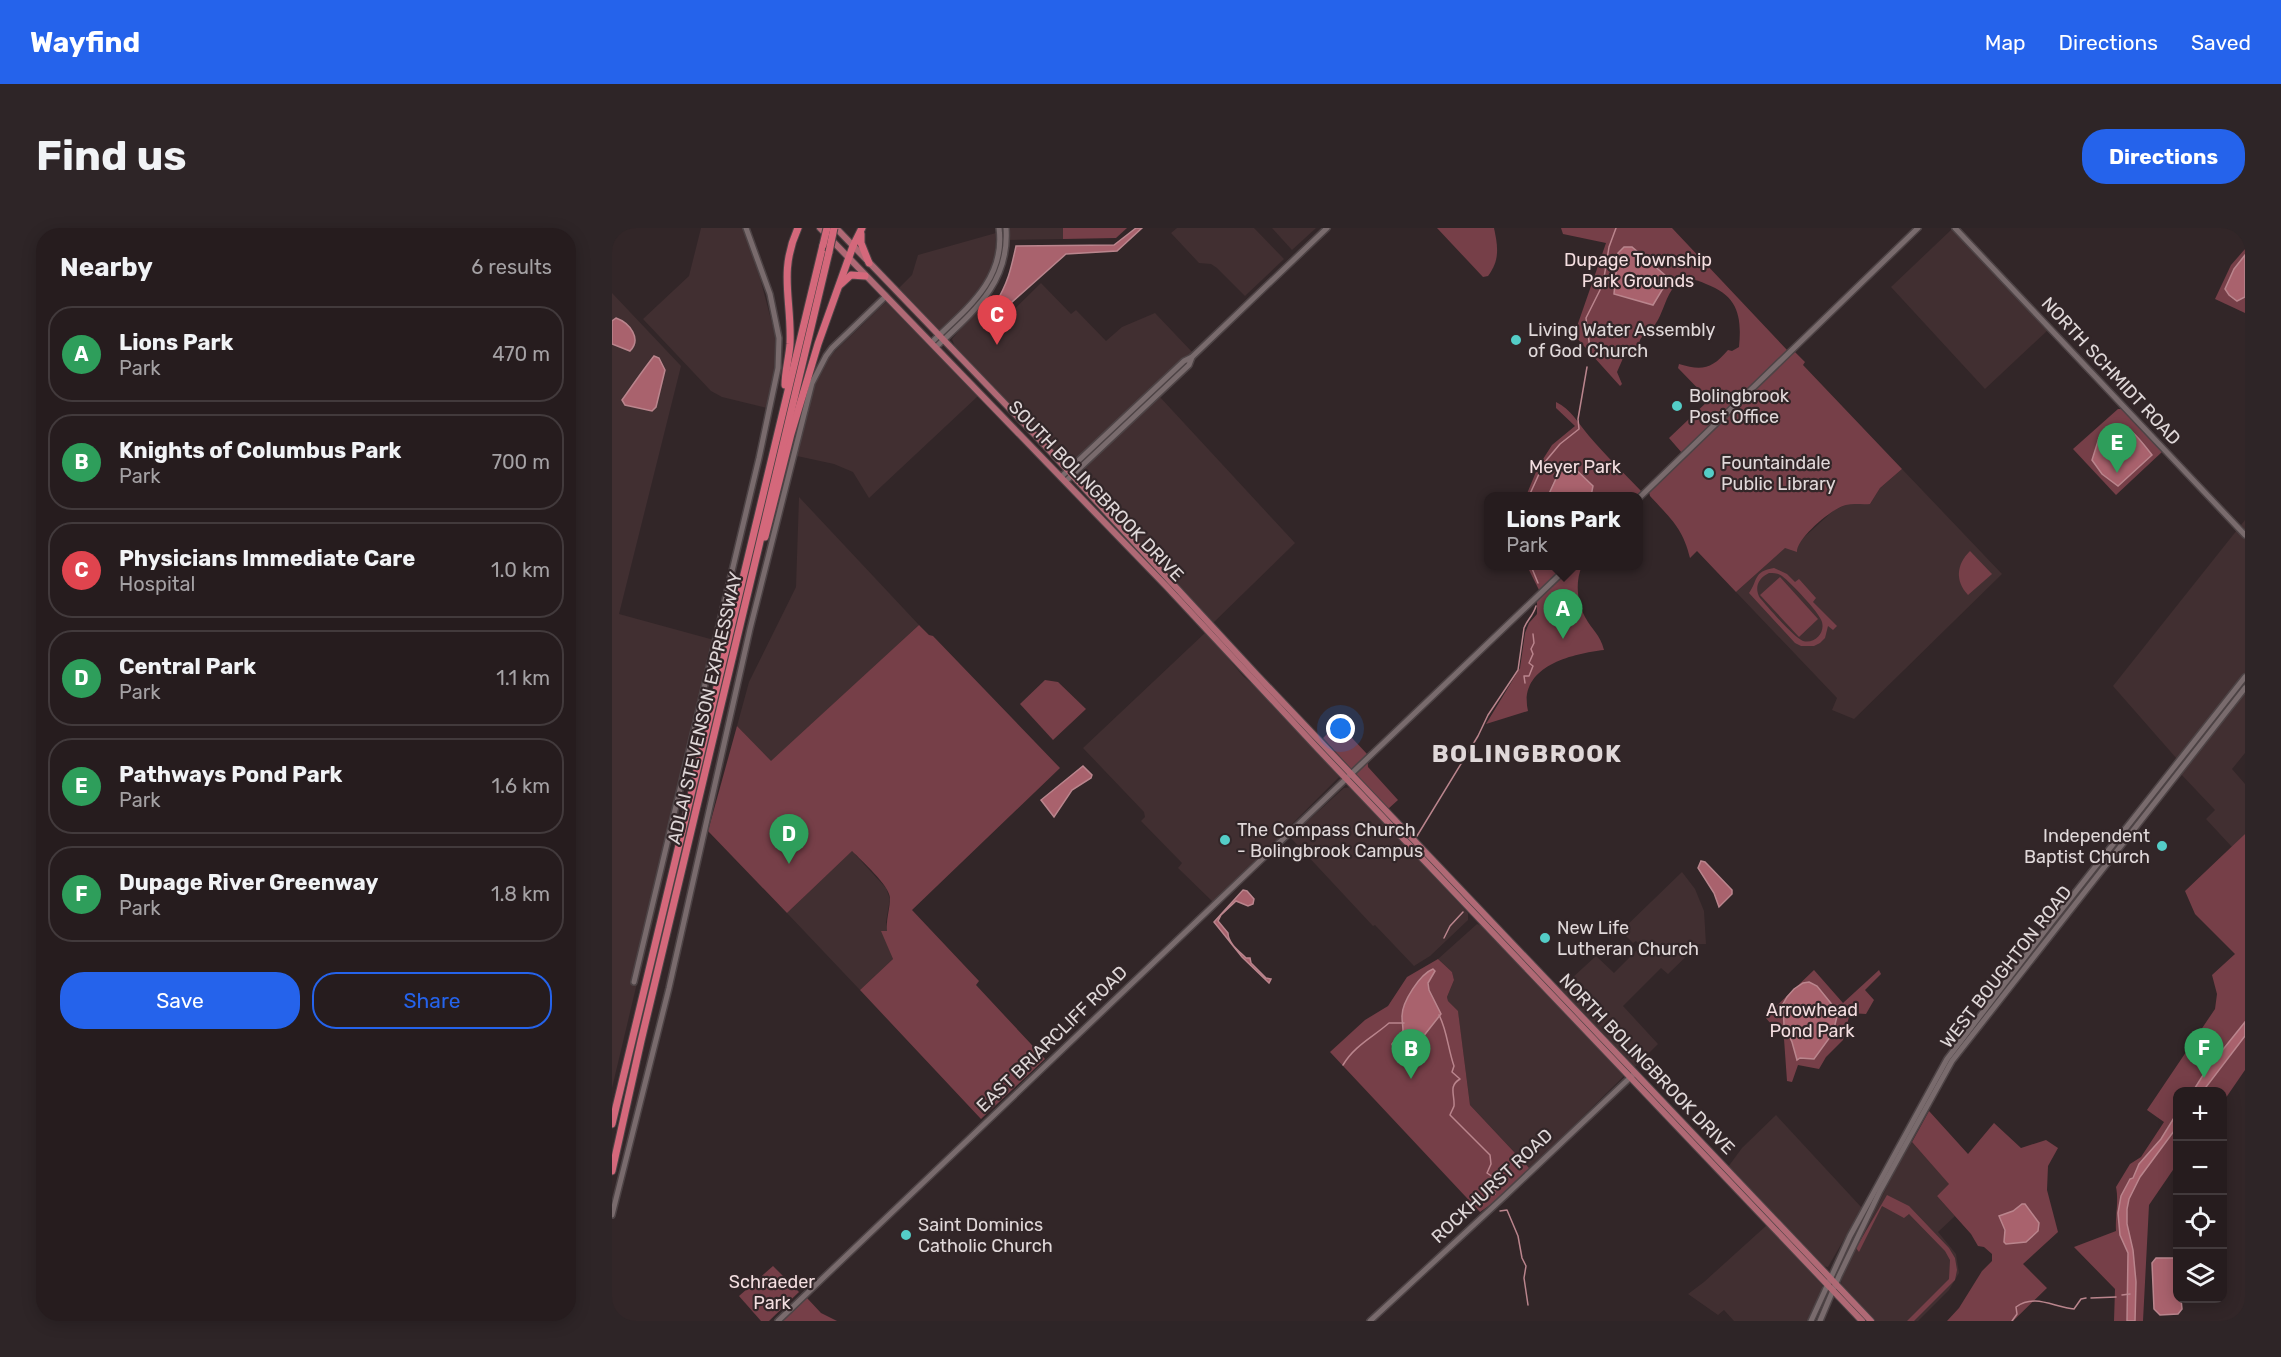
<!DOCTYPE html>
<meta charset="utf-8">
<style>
:root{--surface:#261c1e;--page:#2e2527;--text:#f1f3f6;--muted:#a4a1a4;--line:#423a3c;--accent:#2563eb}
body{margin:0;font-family:Rubik,sans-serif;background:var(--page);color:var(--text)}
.controls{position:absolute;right:18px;bottom:18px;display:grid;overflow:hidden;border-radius:12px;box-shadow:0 3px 15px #0003}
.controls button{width:54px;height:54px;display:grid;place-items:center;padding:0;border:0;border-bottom:2px solid var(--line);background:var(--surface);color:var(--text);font:30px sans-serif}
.you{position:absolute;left:729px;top:501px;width:21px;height:21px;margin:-15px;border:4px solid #fff;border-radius:50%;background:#1a73e8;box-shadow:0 0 0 9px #1a73e833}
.badge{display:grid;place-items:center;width:39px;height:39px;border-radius:50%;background:var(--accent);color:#fff;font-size:20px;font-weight:700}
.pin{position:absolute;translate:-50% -50px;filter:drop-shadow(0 2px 3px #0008)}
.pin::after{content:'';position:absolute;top:32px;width:21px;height:18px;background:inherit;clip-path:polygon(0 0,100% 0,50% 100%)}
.popup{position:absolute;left:872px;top:264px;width:159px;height:78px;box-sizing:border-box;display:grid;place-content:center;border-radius:12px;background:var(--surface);filter:drop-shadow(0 2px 4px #0005);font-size:20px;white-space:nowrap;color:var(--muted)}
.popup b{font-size:22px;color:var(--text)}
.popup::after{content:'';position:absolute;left:50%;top:100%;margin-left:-12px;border:12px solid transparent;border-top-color:var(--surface)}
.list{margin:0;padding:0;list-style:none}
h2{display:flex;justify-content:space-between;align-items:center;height:78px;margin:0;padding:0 24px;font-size:26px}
h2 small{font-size:20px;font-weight:400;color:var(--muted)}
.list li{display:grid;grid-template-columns:39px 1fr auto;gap:18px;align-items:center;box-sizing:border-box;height:96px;margin:0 12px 12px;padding:0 12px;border:2px solid var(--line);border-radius:24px}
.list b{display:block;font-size:22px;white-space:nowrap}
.list p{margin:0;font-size:20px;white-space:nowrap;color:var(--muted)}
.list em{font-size:20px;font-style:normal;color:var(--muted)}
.actions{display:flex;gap:12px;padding:18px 24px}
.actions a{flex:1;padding:14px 0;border:2px solid var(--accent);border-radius:24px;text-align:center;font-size:21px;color:var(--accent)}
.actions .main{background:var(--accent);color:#fff}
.icon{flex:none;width:33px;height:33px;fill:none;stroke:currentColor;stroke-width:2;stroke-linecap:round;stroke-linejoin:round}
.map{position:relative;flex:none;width:1633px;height:1093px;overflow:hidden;border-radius:24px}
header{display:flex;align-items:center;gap:36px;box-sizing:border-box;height:84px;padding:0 30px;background:var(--accent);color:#fff}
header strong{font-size:28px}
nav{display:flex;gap:33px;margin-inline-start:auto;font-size:21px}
.intro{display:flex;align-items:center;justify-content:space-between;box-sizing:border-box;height:144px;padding:0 36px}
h1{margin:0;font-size:42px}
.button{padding:15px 27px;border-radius:24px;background:var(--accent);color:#fff;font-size:21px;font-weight:700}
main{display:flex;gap:36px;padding:0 36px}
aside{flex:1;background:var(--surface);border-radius:24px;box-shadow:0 3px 15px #0003}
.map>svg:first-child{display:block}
.built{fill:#412f31}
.green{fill:#763f48;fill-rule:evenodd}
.water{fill:#a9626d;stroke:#ba858d;stroke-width:1.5}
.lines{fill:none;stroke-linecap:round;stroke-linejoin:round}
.stream{stroke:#ba858d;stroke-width:1.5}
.secondary-casing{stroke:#4d4345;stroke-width:8}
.primary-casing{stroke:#4d4345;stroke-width:8}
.highway-casing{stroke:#4d4345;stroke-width:9}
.secondary{stroke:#796b6d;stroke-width:5}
.primary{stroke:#b06975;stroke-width:6}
.highway{stroke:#d4687b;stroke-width:7}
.highway-bridge-casing{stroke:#4d4345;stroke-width:9;stroke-linecap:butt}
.highway-bridge{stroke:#d4687b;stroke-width:7}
.poi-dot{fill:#54cdc7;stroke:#322628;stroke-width:2}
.labels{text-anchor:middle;stroke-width:4.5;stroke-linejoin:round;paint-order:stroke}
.park-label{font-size:18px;fill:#f4dee0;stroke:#322628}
.poi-label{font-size:18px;fill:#e0d8d9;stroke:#322628;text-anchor:start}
.street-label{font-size:18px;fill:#e0d8d9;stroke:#322628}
.district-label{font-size:24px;font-weight:bold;letter-spacing:1.5px;fill:#e0d8d9;stroke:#322628}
</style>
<header>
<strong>Wayfind</strong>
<nav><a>Map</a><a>Directions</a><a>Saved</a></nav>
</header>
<div class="intro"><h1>Find us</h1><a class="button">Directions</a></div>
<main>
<aside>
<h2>Nearby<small>6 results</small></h2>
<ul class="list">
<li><span class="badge" style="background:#2e9e5b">A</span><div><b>Lions Park</b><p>Park</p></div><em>470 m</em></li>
<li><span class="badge" style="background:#2e9e5b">B</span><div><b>Knights of Columbus Park</b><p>Park</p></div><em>700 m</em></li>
<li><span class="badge" style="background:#e0444e">C</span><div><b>Physicians Immediate Care</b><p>Hospital</p></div><em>1.0 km</em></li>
<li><span class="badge" style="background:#2e9e5b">D</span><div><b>Central Park</b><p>Park</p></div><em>1.1 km</em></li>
<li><span class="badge" style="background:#2e9e5b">E</span><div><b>Pathways Pond Park</b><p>Park</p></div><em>1.6 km</em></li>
<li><span class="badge" style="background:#2e9e5b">F</span><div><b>Dupage River Greenway</b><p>Park</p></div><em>1.8 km</em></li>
</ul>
<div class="actions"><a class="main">Save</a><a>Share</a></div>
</aside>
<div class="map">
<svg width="1633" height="1093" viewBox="0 0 1633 1093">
<rect width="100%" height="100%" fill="#322628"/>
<g class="built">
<path d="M89,0H132L148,50L164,110V139L155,180L110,169L99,163L31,91L77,48Z"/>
<path d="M396,0H451V11L396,12Z"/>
<path d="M565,0H642L672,31L633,68L605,40L599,36L587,35L559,5Z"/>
<path d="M660,0H704L680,22Z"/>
<path d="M1340,1L1436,102L1373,161L1279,59Z"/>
<path d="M384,5L383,28L376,50L364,67L328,103L287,60L300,47L306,27Z"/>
<path d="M429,55L459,86L464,82L494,113L510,99L543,85L581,125L463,231L456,234L452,233L343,119L340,111L363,83H372L386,97Z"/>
<path d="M0,65L69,138L7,386L102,412L76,517L81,520L0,860Z"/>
<path d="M274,74L366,168L257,270L241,244L222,236L185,228L205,149L217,129Z"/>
<path d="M547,168L683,315L601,395L471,253L468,248L469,244Z"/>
<path d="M1290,241L1390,346L1242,491L1220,482L1225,470L1124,364L1173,319L1185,320L1188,313L1222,282L1236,276H1258L1268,260Z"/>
<path d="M187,269L307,397L159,534L125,498L137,454L184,359Z"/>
<path d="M1633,292V445L1565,531L1501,458Z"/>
<path d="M594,404L631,448L648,463L726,545L727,549L672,604L673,606L601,674L566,640L570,635L529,593L533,589L532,584L471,520Z"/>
<path d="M1633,463V525L1620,541L1633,556V606L1620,619L1594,591L1603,582L1567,544Z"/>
<path d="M739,559L856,685V692L818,728L802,738L763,697L761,698L678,609L732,560Z"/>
<path d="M239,622L274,660L278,671L274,694L276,703H270L281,731L248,762L175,685Z"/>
<path d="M1070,644L1083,661L1092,683L1094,716H1087L1056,746L1049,740L1011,778L1046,816L1022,840L947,762L984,728L1002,745L1029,718L1024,713L1021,715L1009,703Z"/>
<path d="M865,696L871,698L1012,848L918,941L858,877L846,784L836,773L835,769L842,752L840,744L826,731Z"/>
<path d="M1164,887L1250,980L1216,1039L1210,1038L1116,939L1130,920Z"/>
<path d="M1298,912L1338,956L1325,968L1343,988L1326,1004L1344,1026L1347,1045L1337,1062L1306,1093H1263L1231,1060L1229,1055L1230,1050Z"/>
<path d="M1155,997L1210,1057V1061L1195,1093H1122L1112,1082L1106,1087L1076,1066L1092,1054Z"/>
</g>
<g class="green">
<path d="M451,0H515L504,10L451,11Z"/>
<path d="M825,0H882C886,19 888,32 876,48L871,49Z"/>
<path d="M949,0H1060L1175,122L1070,225L1057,210L1097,172L1066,140L1067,136C1090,143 1100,141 1116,122L1120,123L1127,119C1130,88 1126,68 1094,56C1086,52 1076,49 1068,54C1054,62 1052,86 1042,98C1033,109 1025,106 1028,124L1025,126L1012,128L1005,144L1010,156L1008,158L962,107L994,15L951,6Z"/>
<path d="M1633,21V85L1603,71L1619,37Z"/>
<path d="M1182,123L1193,134L1191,137L1290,241L1268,260L1258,276C1250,277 1242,275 1234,277C1220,280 1184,311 1185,324L1173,320L1124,364L1085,323L1078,330C1071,300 1058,290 1038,268L1037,264Z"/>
<path d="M944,174C959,181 966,195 977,208C993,227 1012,245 1029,263L1024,268H914L926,239L940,217L963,198L944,180Z"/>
<path d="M1506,181H1511L1551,223L1504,267L1461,221Z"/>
<path d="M1358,323L1380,346L1356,367C1343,353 1344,337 1358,323Z"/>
<path d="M915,338H952L927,362Z"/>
<path d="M960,338H970C963,353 965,374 973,389C980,402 988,406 992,422C958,426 906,439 916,483L874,496L908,440L913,405L917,395L925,386V371Z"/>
<path d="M1162,340L1175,346L1183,354L1187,351L1204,370L1201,374L1225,398L1221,402L1216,398L1213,410L1208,415L1202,418H1189L1183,415L1137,365C1146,353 1141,343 1162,340ZM1157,345C1162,345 1166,345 1170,348C1178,354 1208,385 1210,394C1213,405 1203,416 1191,413C1182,410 1156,379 1148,370C1142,360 1146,350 1157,345Z"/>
<path d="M1168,349L1206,391L1187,409L1148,367Z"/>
<path d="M307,397L317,407L321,408L448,540L300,682L367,753L364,757L433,831L369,891L248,762L281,731L269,703H275C274,691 278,681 278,670C278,658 249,632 240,623L175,685L96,603L125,498L159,533Z"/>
<path d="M433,452L446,454L474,481L441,512L408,476Z"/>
<path d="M726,495L755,526L756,539L786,572L776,581L711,510Z"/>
<path d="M1633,606V842L1611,874L1610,864H1566L1565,936L1537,977L1531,1093H1502L1503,1061L1462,1019L1504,1003C1503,988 1507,974 1504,959L1518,936L1529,929L1552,894L1535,882L1603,781L1605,766L1600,747L1623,726L1583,686L1573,663Z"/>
<path d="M826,731L840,744L842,752L835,769L836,773L846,783L858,877L918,941L885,972L868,984L718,824L753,792L776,778L795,749Z"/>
<path d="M1202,742L1231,775L1267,742L1269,746L1253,762L1262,772L1254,786L1238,785L1231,812L1214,829L1207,841L1186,837L1180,854L1175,853L1172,811L1153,789Z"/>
<path d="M1317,883L1356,926L1382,895L1409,920L1434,912L1446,920L1436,938L1435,962L1446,1004L1411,1036L1435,1060L1401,1093H1335L1347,1080L1370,1043L1380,1033V1026L1372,1019L1366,1018L1359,1006L1325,968L1337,956L1300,914Z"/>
<path d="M1275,967L1297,978L1337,1020L1343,1030L1345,1042L1343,1052L1302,1093H1295L1337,1051L1338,1032L1333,1023L1297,986L1292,990L1270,978L1247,1024L1244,1020Z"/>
<path d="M161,1038L187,1064L157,1093H149L127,1068Z"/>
<path d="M195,1070L209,1085L225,1093H171Z"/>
</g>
<g class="water">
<path d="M524,0H530L505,23L454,26L391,82L383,76C396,55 399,41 404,18L502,17Z"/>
<path d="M1012,19H1020L1053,47V57L1041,77L1002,66L1006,25Z"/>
<path d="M1633,27V69L1625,73L1617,67L1613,61L1622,41Z"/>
<path d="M4,90C18,95 30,111 18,123L0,116V93Z"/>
<path d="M42,128L47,130L53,142L44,179L40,183L13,177L10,172C20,158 31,142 42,128Z"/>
<path d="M1503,196C1519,197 1531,216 1540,227L1506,258L1490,246L1480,232L1487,210Z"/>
<path d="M956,234L981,258L979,268H936L948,242Z"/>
<path d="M471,538L480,547L479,550L460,562L442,589L429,572Z"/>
<path d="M1089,633L1093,634L1120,662V666L1107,679L1102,665L1086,640Z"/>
<path d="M631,662L635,663L642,671L641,676L636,678L624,673L609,687L606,693L616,705C616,715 627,723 634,730H638L639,735L654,750L659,751L657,755L630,729L602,694Z"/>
<path d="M821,741L823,743L816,755L817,762L829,786L810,810C792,804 795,811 781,818L780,816L791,803C791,798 790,794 790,788C790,774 808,746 821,741Z"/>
<path d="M1197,754L1205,758L1226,784L1221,805L1202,831L1188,830L1185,832L1180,814L1172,797L1171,776L1175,769L1182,761L1191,755Z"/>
<path d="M1633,794V808L1591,863H1581L1593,844Z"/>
<path d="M1565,885V899L1528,949L1517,971L1515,981V996L1521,1022L1524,1054L1523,1093H1515L1516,1025L1508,1007L1506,985L1509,968L1518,951L1521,950L1527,936L1549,911Z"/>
<path d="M1410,976H1413L1427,995L1426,1003L1414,1014L1394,1016L1392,1014L1393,1002L1387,988L1401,983Z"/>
<path d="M1544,1030H1565L1566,1070L1569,1071L1570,1081L1566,1086L1548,1087L1542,1081L1540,1035Z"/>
</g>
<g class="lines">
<g class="stream">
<path d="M978,121L974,90L991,56L997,19L1004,0"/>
<path d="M917,268L932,235L948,216L967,201L966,191L975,139"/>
<path d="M919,338L926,355"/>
<path d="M913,455L912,448H917L921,438L917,435L921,426L919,421L922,415L921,406"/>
<path d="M805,608L866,508L876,487L906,442L912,400C915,392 921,388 924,378"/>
<path d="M832,710L838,698L851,684"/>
<path d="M827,787C835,802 836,821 842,838L840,844L848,851C836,858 843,867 842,878C841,881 839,884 838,887L878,927L879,936L875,945L881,949L883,966"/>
<path d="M731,837C742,818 761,809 777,795H792"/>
<path d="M888,983L895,982L906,1008L910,1030L914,1038L912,1050L916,1077"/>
<path d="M1510,1067L1518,1066"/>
<path d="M1479,1070L1504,1069"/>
<path d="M1400,1093L1405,1086L1404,1079C1423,1065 1443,1080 1462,1081L1469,1071L1474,1070"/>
</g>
<defs>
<g id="secondary">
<path d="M1343,0L1633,307"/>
<path d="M320,114C353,82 394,52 387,0"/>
<path d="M324,119C361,84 398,55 394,0"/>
<path d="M449,249L572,133L580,129L715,0"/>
<path d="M454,253L577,137L580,129"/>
<path d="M1026,271L1306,0"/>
<path d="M22,754L147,230L166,140L167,110L158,66L134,0"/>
<path d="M0,987L57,760L138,401L200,155L214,128L220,120L274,68"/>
<path d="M166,1093L957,338"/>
<path d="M758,1093L894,967L1023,845"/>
<path d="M1199,1093L1238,1008L1335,831L1439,695L1633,449"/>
<path d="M1208,1093L1227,1048L1268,963L1340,833L1633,460"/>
</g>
<g id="primary">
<path d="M208,0L555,359L708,523L1250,1093"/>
<path d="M224,0L425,209L645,447L1259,1093"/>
</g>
<g id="highway">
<path d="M249,6V15L257,35"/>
<path d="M228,57L239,47L253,48"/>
<path d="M173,157C173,143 177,130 178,116C180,72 166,44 186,0"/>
<path d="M153,309L179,206L206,116L241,18L250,0"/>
<path d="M0,896L211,17"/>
<path d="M0,943L29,813L217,24"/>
</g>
</defs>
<use href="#secondary" class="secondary-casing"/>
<use href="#primary" class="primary-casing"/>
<use href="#highway" class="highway-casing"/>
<use href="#secondary" class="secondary"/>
<use href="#primary" class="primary"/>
<use href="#highway" class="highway"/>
<defs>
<g id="highway-bridge">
<path d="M211,17L215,0"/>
<path d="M217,24L222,0"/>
</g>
</defs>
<use href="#highway-bridge" class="highway-bridge-casing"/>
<use href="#highway-bridge" class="highway-bridge"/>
</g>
<g class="poi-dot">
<circle cx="904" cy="112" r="6"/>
<circle cx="1065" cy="178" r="6"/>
<circle cx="1097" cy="245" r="6"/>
<circle cx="613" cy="612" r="6"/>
<circle cx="1550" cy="618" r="6"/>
<circle cx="933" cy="710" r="6"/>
<circle cx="294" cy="1007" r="6"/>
</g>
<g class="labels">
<g class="park-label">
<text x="1026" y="38">Dupage Township<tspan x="1026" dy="21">Park Grounds</tspan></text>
<text x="963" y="245">Meyer Park</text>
<text x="1200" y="788">Arrowhead<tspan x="1200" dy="21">Pond Park</tspan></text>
<text x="160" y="1060">Schraeder<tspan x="160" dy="21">Park</tspan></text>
</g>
<g class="poi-label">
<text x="916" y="108">Living Water Assembly<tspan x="916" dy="21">of God Church</tspan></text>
<text x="1077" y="174">Bolingbrook<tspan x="1077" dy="21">Post Office</tspan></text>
<text x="1109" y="241">Fountaindale<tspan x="1109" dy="21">Public Library</tspan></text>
<text x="625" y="608">The Compass Church<tspan x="625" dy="21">- Bolingbrook Campus</tspan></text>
<text x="1538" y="614" text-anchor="end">Independent<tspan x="1538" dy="21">Baptist Church</tspan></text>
<text x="945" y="706">New Life<tspan x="945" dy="21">Lutheran Church</tspan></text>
<text x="306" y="1003">Saint Dominics<tspan x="306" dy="21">Catholic Church</tspan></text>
</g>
<g class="street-label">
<text transform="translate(1499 143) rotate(47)" y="6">NORTH SCHMIDT ROAD</text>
<text transform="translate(484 263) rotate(46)" y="6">SOUTH BOLINGBROOK DRIVE</text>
<text transform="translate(93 480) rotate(-77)" y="6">ADLAI STEVENSON EXPRESSWAY</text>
<text transform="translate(1394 739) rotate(-52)" y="6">WEST BOUGHTON ROAD</text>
<text transform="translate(440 811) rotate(-44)" y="6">EAST BRIARCLIFF ROAD</text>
<text transform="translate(1035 836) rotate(46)" y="6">NORTH BOLINGBROOK DRIVE</text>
<text transform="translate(880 958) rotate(-43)" y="6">ROCKHURST ROAD</text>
</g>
<g class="district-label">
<text x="915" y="534">BOLINGBROOK</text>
</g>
</g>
</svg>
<div class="controls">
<button>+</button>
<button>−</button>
<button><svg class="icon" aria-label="locate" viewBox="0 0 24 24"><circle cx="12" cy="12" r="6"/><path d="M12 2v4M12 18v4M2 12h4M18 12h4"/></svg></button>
<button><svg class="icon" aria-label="layers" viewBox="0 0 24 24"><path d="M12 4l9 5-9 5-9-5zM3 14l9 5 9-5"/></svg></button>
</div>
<div class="you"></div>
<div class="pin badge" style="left:951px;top:411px;background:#2e9e5b">A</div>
<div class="popup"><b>Lions Park</b>Park</div>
<div class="pin badge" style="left:799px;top:851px;background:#2e9e5b">B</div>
<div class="pin badge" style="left:385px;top:117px;background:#e0444e">C</div>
<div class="pin badge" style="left:177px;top:636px;background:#2e9e5b">D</div>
<div class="pin badge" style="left:1505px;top:245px;background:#2e9e5b">E</div>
<div class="pin badge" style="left:1592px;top:850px;background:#2e9e5b">F</div>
</div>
</main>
